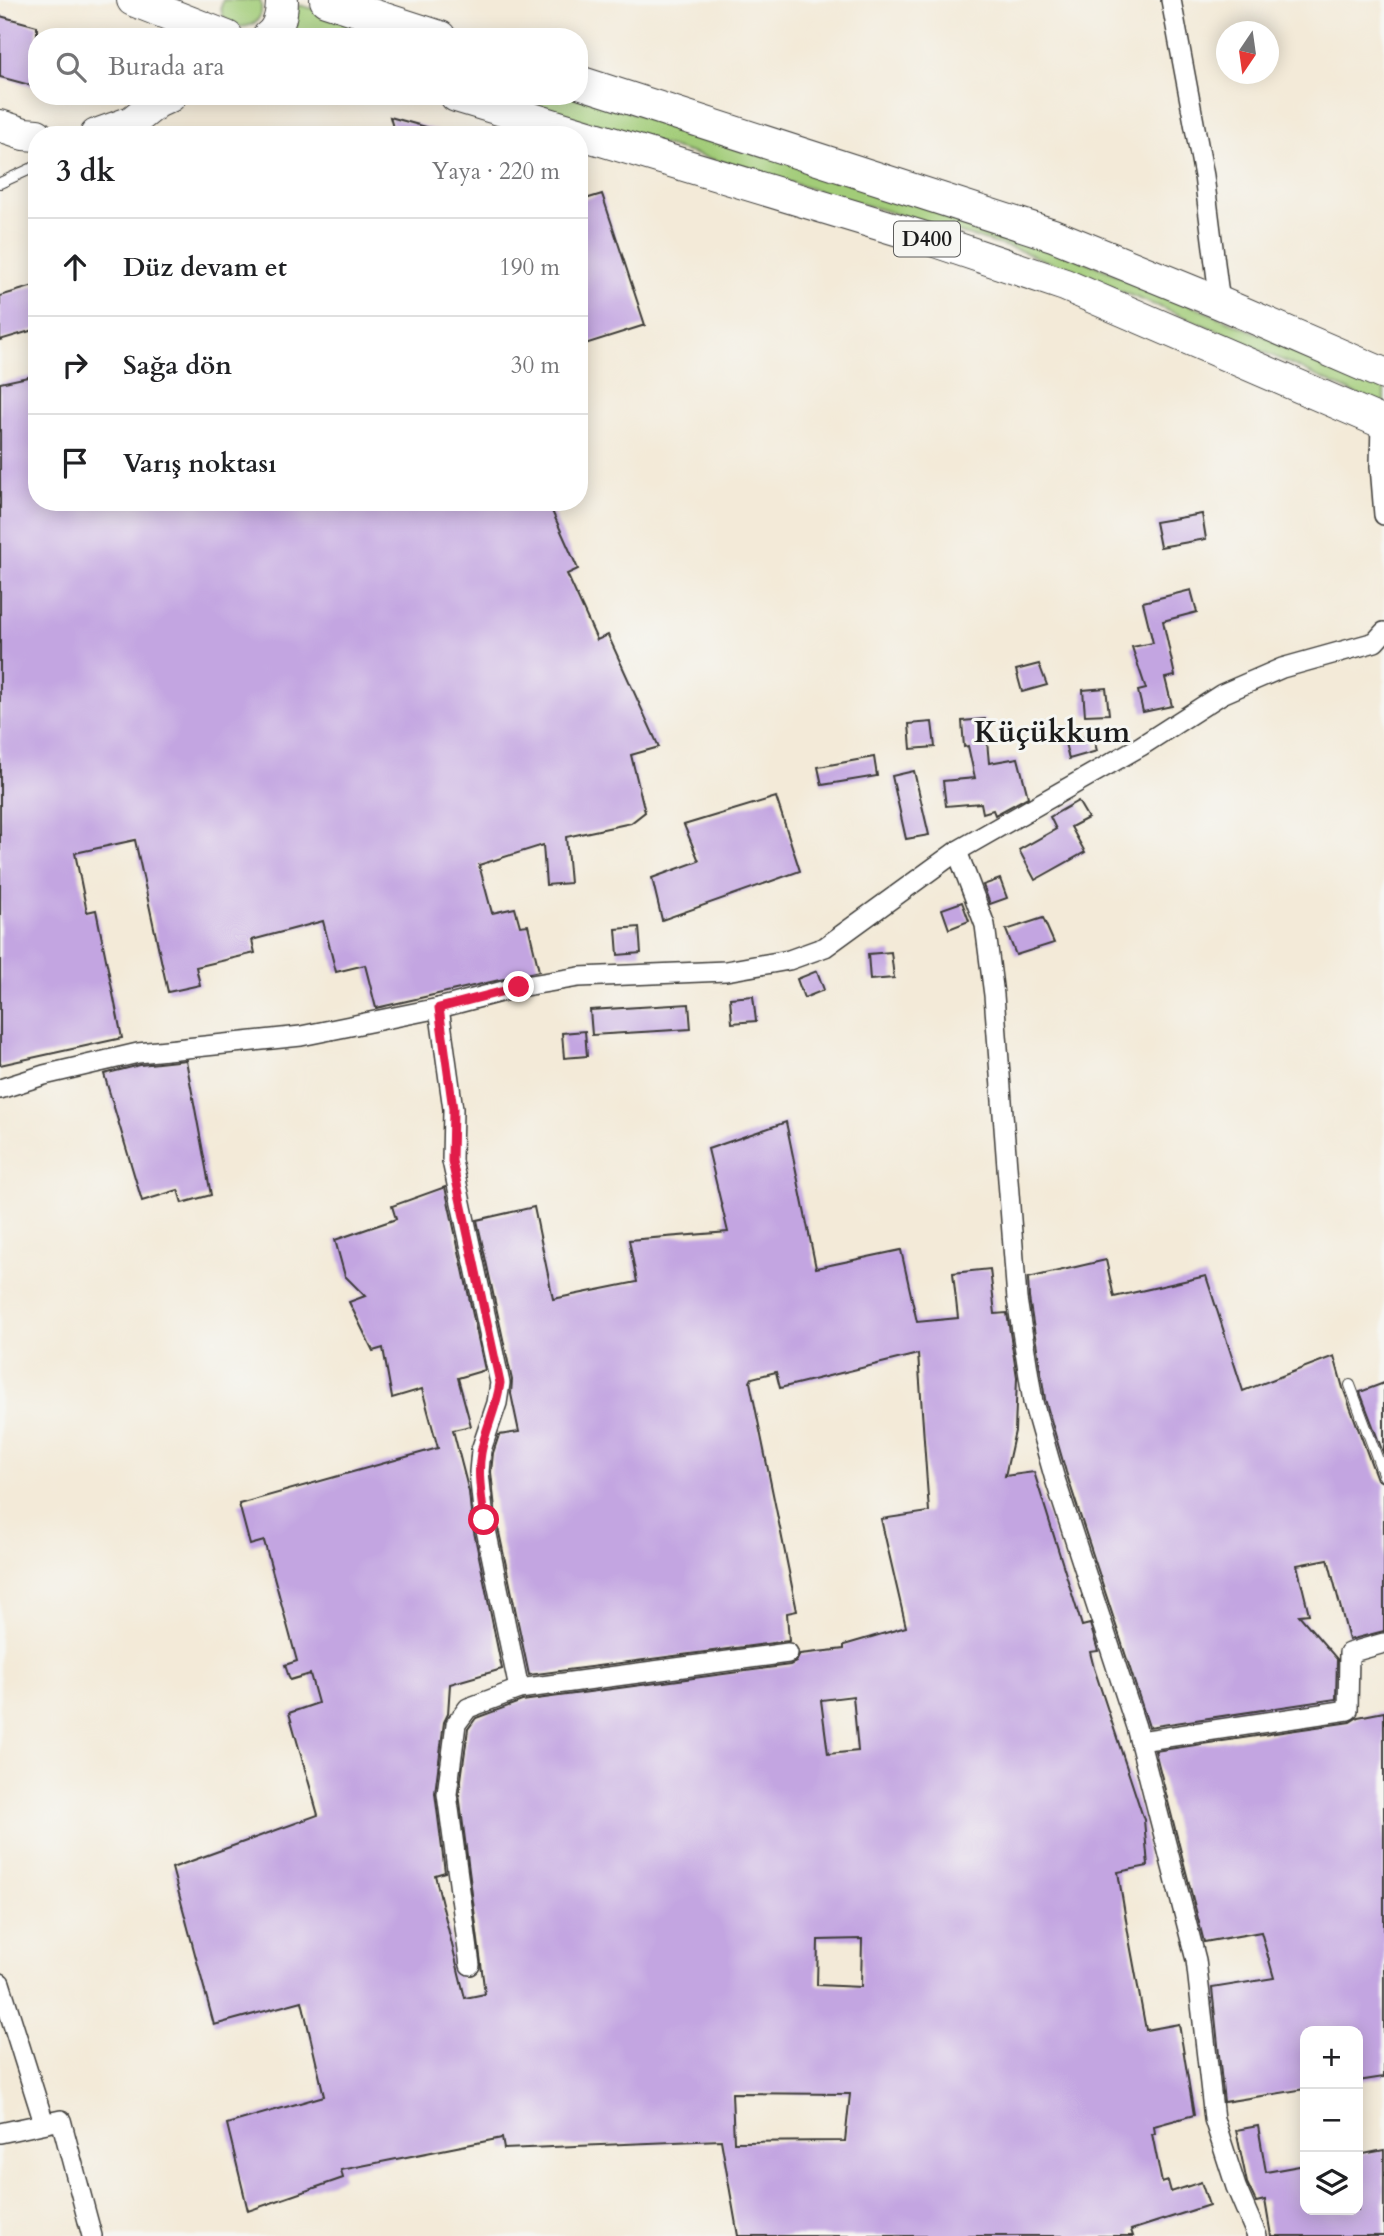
<!DOCTYPE html>
<html lang="tr">
<meta charset="utf-8">
<style>
:root{--surface:#fff;--page:#f6f6f6;--text:#202124;--muted:#757577;--line:#e0e0e0}
body{margin:0;font-family:Cardo,serif;background:var(--page);color:var(--text)}
.controls{position:absolute;right:21px;bottom:21px;display:grid;overflow:hidden;border-radius:14px;box-shadow:0 4px 18px #0003}
.controls button{width:63px;height:63px;display:grid;place-items:center;padding:0;border:0;border-bottom:2px solid var(--line);background:var(--surface);color:var(--text);font:35px sans-serif}
.compass{position:absolute;left:1216px;top:21px;width:63px;height:63px;border-radius:50%;background:var(--surface);box-shadow:0 4px 18px #0003;rotate:193deg}
.stop{position:absolute;width:21px;height:21px;margin:-16px;border:5px solid #e11d48;border-radius:50%;background:#fff}
.stop.end{background:#e11d48;border-color:#fff;box-shadow:0 2px 7px #0008}
.list{margin:0;padding:0;list-style:none}
h2{display:flex;justify-content:space-between;align-items:center;height:91px;margin:0;padding:0 28px;font-size:30px}
h2 small{font-size:23px;font-weight:400;color:var(--muted)}
.list li{display:grid;grid-template-columns:46px 1fr auto;gap:21px;align-items:center;box-sizing:border-box;height:98px;padding:0 28px;border-top:2px solid var(--line)}
.list b{display:block;font-size:26px;white-space:nowrap}
.list em{font-size:23px;font-style:normal;color:var(--muted)}
.icon{flex:none;width:38px;height:38px;fill:none;stroke:currentColor;stroke-width:2;stroke-linecap:round;stroke-linejoin:round}
.map{position:relative;flex:none;width:1384px;height:2236px;overflow:hidden}
.search{position:absolute;background:var(--surface);box-shadow:0 4px 18px #0003;left:28px;top:28px;width:560px;height:77px;display:flex;align-items:center;gap:18px;box-sizing:border-box;padding:0 24px;border-radius:28px;color:var(--muted);font-size:26px}
.panel{position:absolute;background:var(--surface);box-shadow:0 4px 18px #0003;left:28px;top:126px;width:560px;height:385px;border-radius:28px}
.map>svg:first-child{display:block}
.green{fill:#a2cc78;stroke:#5f744a;stroke-width:2}
.building{fill:#c3a5e1;fill-rule:evenodd}
.lines{fill:none;stroke-linecap:round;stroke-linejoin:round}
.service-casing{stroke:#3c3b38;stroke-width:12}
.minor-casing{stroke:#3c3b38;stroke-width:22}
.trunk-casing{stroke:#3c3b38;stroke-width:34}
.service{stroke:#fff;stroke-width:10}
.minor{stroke:#fff;stroke-width:19}
.trunk{stroke:#fff;stroke-width:32}
.route{stroke:#e11d48;stroke-width:9}
.labels{text-anchor:middle;stroke-width:6;stroke-linejoin:round;paint-order:stroke}
.shield{fill:#f6f6f2;stroke:#5d5d5c;stroke-width:2}
.shield-label{font-size:21px;font-weight:bold;fill:#1c1c1c}
.district-label{font-size:30px;font-weight:bold;fill:#1c1c1c;stroke:#f6f6f2}
</style>
<div class="map">
<svg width="1384" height="2236" viewBox="0 0 1384 2236">
<rect width="100%" height="100%" fill="#f6f6f2"/>
<filter id="ink" filterUnits="userSpaceOnUse"><feTurbulence type="fractalNoise" baseFrequency=".0143" numOctaves="2"/><feDisplacementMap in="SourceGraphic" scale="14" xChannelSelector="R" yChannelSelector="G"/><feConvolveMatrix kernelMatrix="1 2 1 2 8 2 1 2 1" color-interpolation-filters="sRGB"/></filter>
<filter id="wash" filterUnits="userSpaceOnUse"><feTurbulence type="fractalNoise" baseFrequency=".00686" numOctaves="4" result="noise"/><feDisplacementMap in="SourceGraphic" scale="28" xChannelSelector="R" yChannelSelector="G"/><feGaussianBlur stdDeviation="1.57" result="paint"/><feColorMatrix in="noise" values="0 0 0 0 0 0 0 0 0 0 0 0 0 0 0 0 0 1.4 0 .05"/><feComposite in="paint" operator="in"/></filter>
<g filter="url(#wash)">
<rect width="100%" height="100%" fill="#f3ead8"/>
<g class="green">
<path d="M223,0H260C271,37 211,34 223,0Z"/>
<path d="M299,5L344,17L399,37H291V22Z"/>
<path d="M499,96H579L1029,238L1384,386V407L1221,332L1024,252Z"/>
</g>
<g id="blocks">
<g class="building">
<path d="M0,16L37,26V87L0,77Z"/>
<path d="M390,117L437,130L436,135H395Z"/>
<path d="M602,194L645,325L579,346V201Z"/>
<path d="M37,285V329L0,340V296Z"/>
<path d="M37,375V502H548L578,569L567,574L597,640L608,635L659,747L631,755L645,812L631,823L566,837L570,883L546,885L543,845L479,865L492,913L515,908L520,926L528,925L539,971L376,1008L365,965L336,972L323,921L252,940L255,953L196,967L200,985L168,992L135,840L75,853L87,912L96,910L122,1038L0,1065V383Z"/>
<path d="M1202,514L1206,539L1160,547L1155,522Z"/>
<path d="M1191,590L1197,612L1163,621L1175,676L1165,678L1172,706L1143,712L1138,691L1146,689L1132,647L1153,643L1143,602Z"/>
<path d="M1039,664L1047,685L1022,692L1016,670Z"/>
<path d="M1106,688L1109,714L1085,715L1083,690Z"/>
<path d="M985,719L989,763L1018,758L1028,797L995,815L993,810L983,813L981,803L946,806L943,781L975,778L968,746L964,747L962,721Z"/>
<path d="M932,722L935,747L911,749L909,724Z"/>
<path d="M1093,735L1097,751L1069,759L1065,743Z"/>
<path d="M874,757L877,776L822,785L818,767Z"/>
<path d="M914,771L929,835L906,839L892,776Z"/>
<path d="M776,797L800,871L662,920L652,878L699,861L684,825Z"/>
<path d="M1078,801L1088,818L1071,827L1085,852L1035,880L1019,850L1056,829L1050,817Z"/>
<path d="M1000,879L1007,898L990,904L983,885Z"/>
<path d="M962,902L969,921L949,929L942,909Z"/>
<path d="M1043,918L1054,943L1016,955L1006,930Z"/>
<path d="M639,927L641,953L618,955L616,929Z"/>
<path d="M891,952L894,978L870,980L868,954Z"/>
<path d="M817,971L824,990L804,998L797,979Z"/>
<path d="M753,996L756,1021L732,1023L730,998Z"/>
<path d="M689,1004L691,1029L592,1035L590,1010Z"/>
<path d="M585,1031L587,1056L564,1058L562,1033Z"/>
<path d="M186,1060L211,1195L182,1203L178,1190L142,1201L104,1074L140,1065Z"/>
<path d="M786,1122L816,1268L901,1250L917,1322L958,1318L953,1273L990,1269L995,1314L1007,1313L1017,1377L1015,1431L1005,1476L1034,1472L1082,1626L1090,1624L1098,1651L1090,1652L1094,1668L1144,1820L1148,1866L1118,1872L1130,1944L1146,2030L1179,2024L1194,2115L1154,2126L1155,2134H1152L1162,2183L1168,2181L1171,2192L1201,2182L1209,2205L1131,2230L1133,2236H738L721,2140L504,2149L502,2138L341,2170L343,2178L248,2211L227,2124L324,2096L302,2001L214,2025L172,1868L318,1815L289,1713L318,1703L310,1674L290,1680L285,1665L297,1661L276,1584L264,1541L250,1545L239,1504L438,1448L422,1389L392,1398L383,1348L373,1351L349,1302L365,1296L345,1276L335,1240L396,1219L392,1206L445,1187L485,1370L458,1378L471,1426L453,1430L469,1492L472,1522L502,1669L450,1684L448,1714L444,1722L435,1793L445,1872L435,1875L465,1998L485,1994L459,1794L468,1729L476,1718L522,1701L790,1665L796,1662L800,1654L844,1649V1645L906,1627L881,1519L929,1512L918,1354L780,1388L776,1372L752,1378L750,1382L797,1611L787,1613L789,1641L529,1675L496,1518L491,1472L493,1453L499,1435L519,1432L511,1394L512,1380L477,1220L534,1207L553,1299L637,1282L629,1240L728,1232L708,1149ZM853,1696L858,1751L828,1754L821,1700ZM862,1939L861,1987L817,1985L818,1940ZM732,2093L850,2094L845,2141L734,2142Z"/>
<path d="M1106,1260L1114,1297L1206,1276L1243,1391L1334,1356L1343,1388L1377,1479L1384,1483V1631L1349,1640L1328,1559L1297,1565L1309,1614L1299,1615L1337,1659L1336,1699L1149,1727L1066,1472L1045,1399L1029,1298L1028,1278Z"/>
<path d="M1384,1383V1455L1360,1392Z"/>
<path d="M1384,1712V2077L1358,2081V2031H1305V2089L1224,2102L1212,1988L1274,1978L1261,1932L1204,1942L1155,1751L1350,1722L1358,1717Z"/>
<path d="M1258,2126L1266,2172L1305,2165V2210H1358V2155L1384,2150V2236H1271L1265,2200L1256,2202L1247,2183L1236,2130Z"/>
</g>
</g>
</g>
<g filter="url(#ink)">
<use href="#blocks" fill-opacity="0" stroke="#3c3b38" stroke-width="2"/>
<g class="lines">
<defs>
<g id="service">
<path d="M0,183L37,166"/>
<path d="M1350,1385L1384,1476"/>
</g>
<g id="minor">
<path d="M1171,0L1204,176L1220,303"/>
<path d="M1381,422L1380,466L1384,515"/>
<path d="M957,851L985,925L994,995L1017,1299L1033,1402L1054,1476L1136,1727L1196,1960L1214,2119L1236,2187L1257,2236"/>
<path d="M439,1008L453,1109L452,1161L500,1383L497,1403L481,1450L479,1472L484,1520L519,1689"/>
<path d="M0,1089L44,1075L138,1053L301,1036L439,1008L519,987L579,977L726,971L789,960L825,947L957,851L1141,746L1222,694L1282,668L1375,642L1384,632"/>
<path d="M1140,1741L1348,1710L1349,1653L1384,1643"/>
<path d="M470,1965L447,1794L456,1724L468,1708L519,1689L788,1653"/>
<path d="M0,1983L44,2123"/>
<path d="M0,2133L61,2120L92,2236"/>
</g>
<g id="trunk">
<path d="M133,0L227,37"/>
<path d="M326,0L440,37"/>
<path d="M268,37C279,29 282,13 282,0"/>
<path d="M579,82L1053,235L1220,303L1384,374"/>
<path d="M456,96L932,240L1065,285L1384,423"/>
<path d="M0,126L24,134L37,135"/>
<path d="M96,135L132,122L157,102L170,96"/>
</g>
</defs>
<use href="#service" class="service-casing"/>
<use href="#minor" class="minor-casing"/>
<use href="#trunk" class="trunk-casing"/>
<use href="#service" class="service"/>
<use href="#minor" class="minor"/>
<use href="#trunk" class="trunk"/>
</g>
</g>
<g class="lines" filter="url(#ink)">
<path class="route" d="M484,1520C482,1498 477,1475 481,1453C485,1429 497,1408 500,1383L452,1161L453,1109L439,1008L519,987"/>
</g>
<g class="labels">
<rect class="shield" x="894" y="221.5" width="66" height="35" rx="5"/>
<g class="shield-label">
<text x="927" y="246">D400</text>
</g>
<g class="district-label">
<text x="1052" y="742">Küçükkum</text>
</g>
</g>
</svg>
<div class="controls">
<button>+</button>
<button>−</button>
<button><svg class="icon" aria-label="layers" viewBox="0 0 24 24"><path d="M12 4l9 5-9 5-9-5zM3 14l9 5 9-5"/></svg></button>
</div>
<svg class="compass" viewBox="-18 -18 36 36"><path d="M0-13l5 13h-10z" fill="#e53935"/><path d="M0 13l5-13h-10z" fill="#757577"/></svg>
<div class="stop" style="left:484px;top:1520px"></div>
<div class="stop end" style="left:519px;top:987px"></div>
<div class="search"><svg class="icon" aria-label="search" viewBox="0 0 24 24"><circle cx="10" cy="10" r="6"/><path d="M15 15l6 6"/></svg>Burada ara</div>
<section class="panel">
<h2>3 dk<small>Yaya · 220 m</small></h2>
<ul class="list">
<li><svg class="icon" aria-label="ahead" viewBox="0 0 24 24"><path d="M12 20V5M6 11l6-6 6 6"/></svg><div><b>Düz devam et</b></div><em>190 m</em></li>
<li><svg class="icon" aria-label="right" viewBox="0 0 24 24"><path d="M7 20v-9h11M14 6l5 5-5 5"/></svg><div><b>Sağa dön</b></div><em>30 m</em></li>
<li><svg class="icon" aria-label="arrive" viewBox="0 0 24 24"><path d="M6 21V4h12l-3 4 3 4H6"/></svg><div><b>Varış noktası</b></div></li>
</ul>
</section>
</div>
